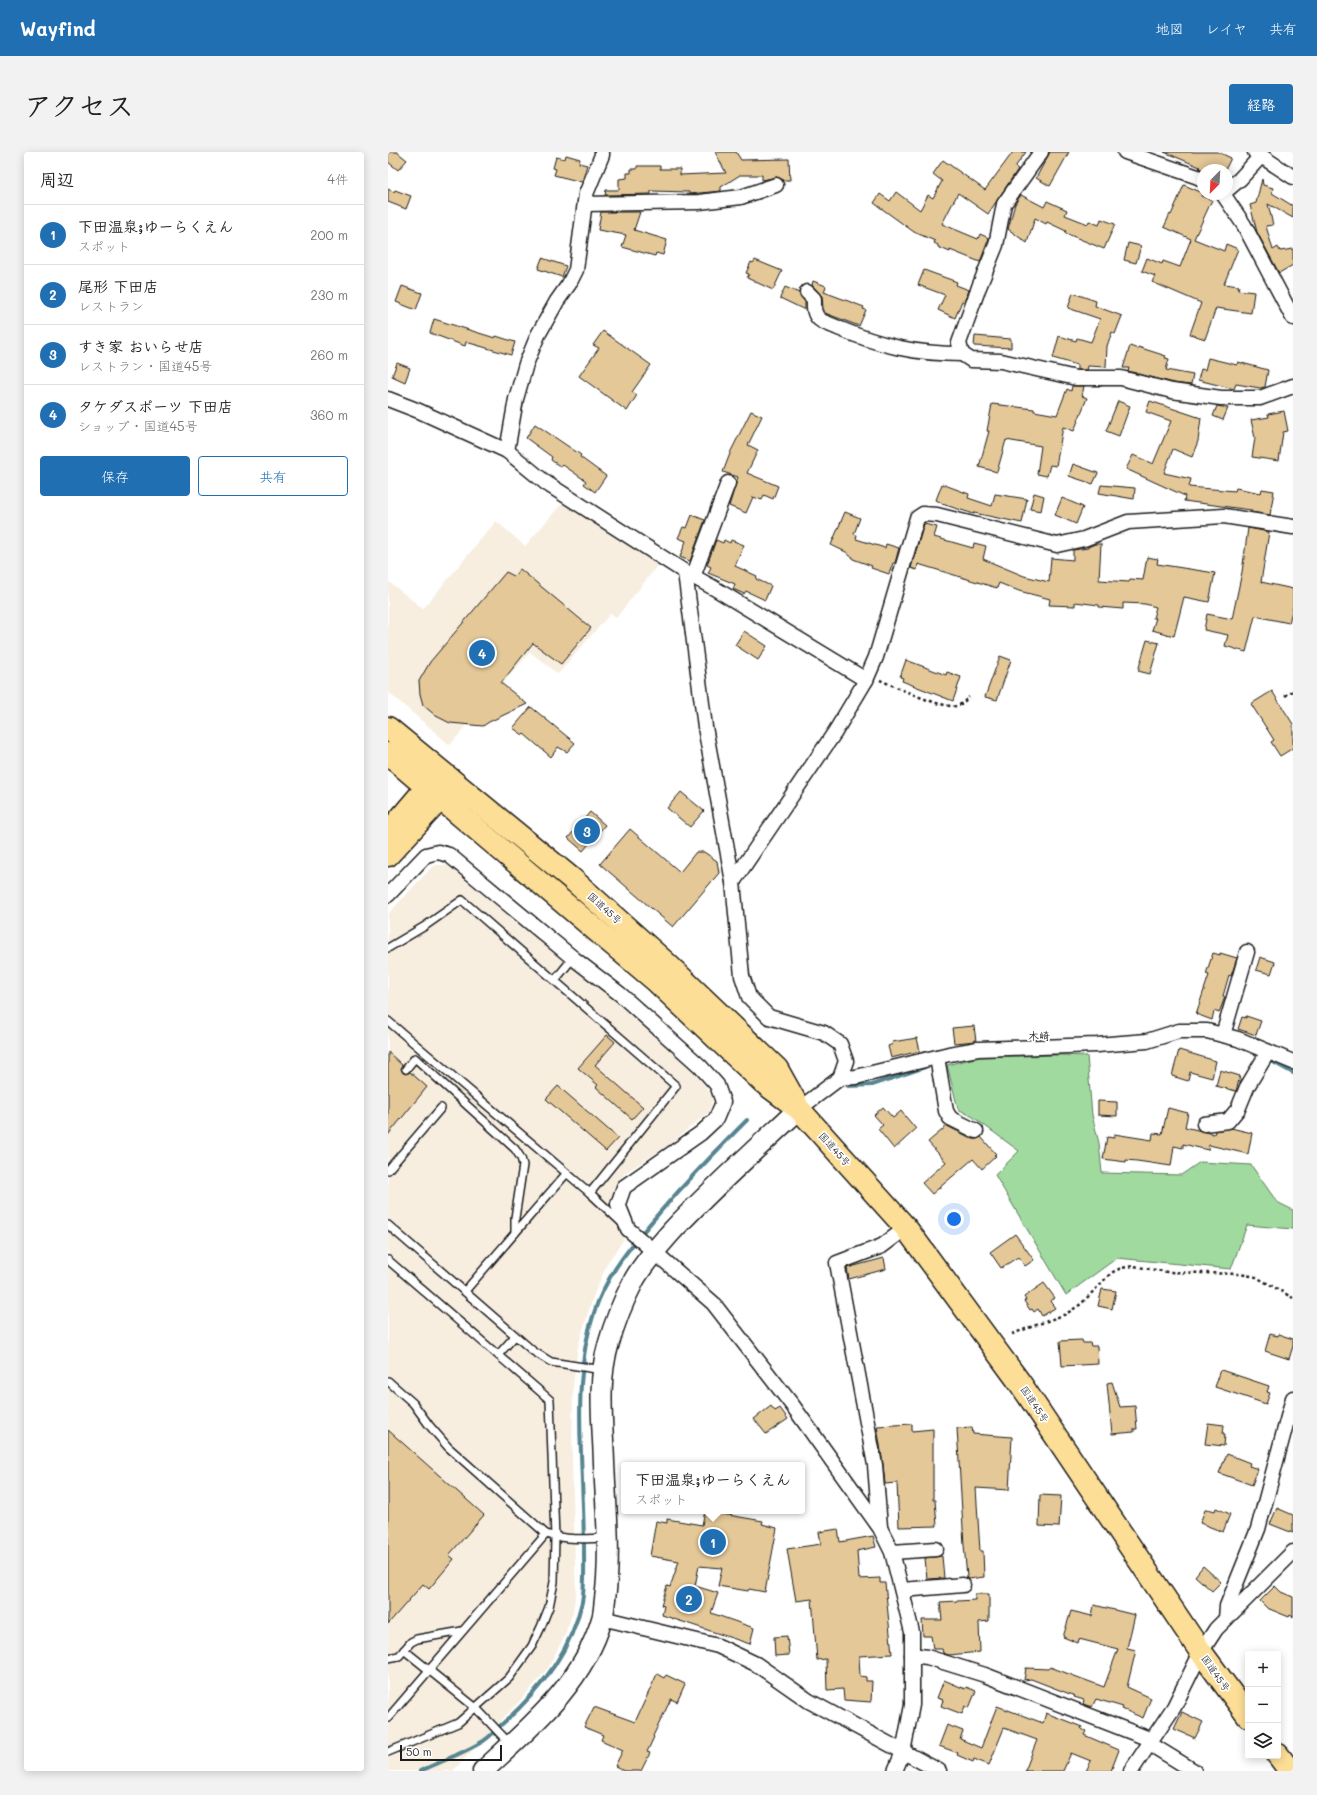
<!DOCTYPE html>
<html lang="ja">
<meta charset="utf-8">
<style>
:root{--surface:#fff;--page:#f2f2f2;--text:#222;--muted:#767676;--line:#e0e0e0;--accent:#1f6fb2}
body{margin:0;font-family:Mali,"Klee One",sans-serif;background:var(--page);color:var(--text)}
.controls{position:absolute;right:12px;bottom:12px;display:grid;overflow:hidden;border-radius:4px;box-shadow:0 2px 10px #0003}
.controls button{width:36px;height:36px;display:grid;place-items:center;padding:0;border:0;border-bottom:1px solid var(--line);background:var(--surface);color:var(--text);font:20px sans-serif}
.compass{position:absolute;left:809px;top:12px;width:36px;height:36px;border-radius:50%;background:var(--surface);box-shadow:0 2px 10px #0003;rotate:204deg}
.scale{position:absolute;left:12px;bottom:10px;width:102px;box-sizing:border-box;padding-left:4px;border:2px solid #1c1c1c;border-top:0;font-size:11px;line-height:14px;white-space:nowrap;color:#1c1c1c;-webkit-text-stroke:3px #fff;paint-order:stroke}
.you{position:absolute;left:566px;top:1067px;width:14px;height:14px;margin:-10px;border:3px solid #fff;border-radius:50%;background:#1a73e8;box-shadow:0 0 0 6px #1a73e833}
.badge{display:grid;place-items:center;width:26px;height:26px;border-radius:50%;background:var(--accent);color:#fff;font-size:13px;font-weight:700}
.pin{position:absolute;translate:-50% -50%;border:2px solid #fff;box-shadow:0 1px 4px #0006}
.popup{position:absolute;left:233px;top:1310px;width:184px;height:52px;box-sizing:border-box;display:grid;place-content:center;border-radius:4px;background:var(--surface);filter:drop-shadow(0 1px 3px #0005);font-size:13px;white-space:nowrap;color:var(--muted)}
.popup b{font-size:15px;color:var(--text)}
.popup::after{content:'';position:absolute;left:50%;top:100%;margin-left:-8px;border:8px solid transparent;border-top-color:var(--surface)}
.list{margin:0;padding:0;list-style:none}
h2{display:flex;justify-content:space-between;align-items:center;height:52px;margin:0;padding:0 16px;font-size:17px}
h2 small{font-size:13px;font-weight:400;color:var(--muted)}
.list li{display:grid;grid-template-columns:26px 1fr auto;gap:12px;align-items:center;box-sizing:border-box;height:60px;padding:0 16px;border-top:1px solid var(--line)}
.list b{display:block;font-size:15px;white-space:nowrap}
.list p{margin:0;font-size:13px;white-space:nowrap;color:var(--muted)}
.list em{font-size:13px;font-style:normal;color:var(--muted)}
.actions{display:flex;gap:8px;padding:12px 16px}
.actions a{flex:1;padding:9px 0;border:1px solid var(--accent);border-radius:4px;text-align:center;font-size:14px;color:var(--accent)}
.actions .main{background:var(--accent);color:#fff}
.icon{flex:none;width:22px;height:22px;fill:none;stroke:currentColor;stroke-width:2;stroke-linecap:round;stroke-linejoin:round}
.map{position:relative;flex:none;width:905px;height:1619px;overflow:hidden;border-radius:4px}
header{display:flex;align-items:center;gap:24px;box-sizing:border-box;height:56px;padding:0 20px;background:var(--accent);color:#fff}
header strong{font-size:19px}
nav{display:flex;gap:22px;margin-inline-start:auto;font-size:14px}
.intro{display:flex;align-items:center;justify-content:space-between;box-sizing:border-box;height:96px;padding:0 24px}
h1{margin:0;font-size:28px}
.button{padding:10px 18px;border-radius:4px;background:var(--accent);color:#fff;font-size:14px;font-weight:700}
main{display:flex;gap:24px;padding:0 24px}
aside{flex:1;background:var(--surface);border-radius:4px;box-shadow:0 2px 10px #0003}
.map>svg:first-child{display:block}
.built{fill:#f7eee0}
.green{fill:#a0da9f;stroke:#5e7b5e}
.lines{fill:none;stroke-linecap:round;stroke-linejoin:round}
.stream{stroke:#56848f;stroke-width:4}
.building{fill:#e4c898;stroke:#1c1c1c}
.lane-casing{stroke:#1c1c1c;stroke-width:10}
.street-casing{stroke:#1c1c1c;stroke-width:17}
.secondary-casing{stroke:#1c1c1c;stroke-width:23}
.highway-casing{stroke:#1c1c1c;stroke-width:25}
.path{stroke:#1c1c1c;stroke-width:2.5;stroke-dasharray:3 3;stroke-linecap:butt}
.lane{stroke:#fff;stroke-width:7}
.street{stroke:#fff;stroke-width:14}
.secondary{stroke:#fff;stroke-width:20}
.highway{stroke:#fdde96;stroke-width:22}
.labels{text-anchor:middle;stroke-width:3.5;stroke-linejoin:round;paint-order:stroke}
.street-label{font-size:10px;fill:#1c1c1c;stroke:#fff}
.neighbourhood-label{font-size:11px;font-weight:bold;fill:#1c1c1c;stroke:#fff}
</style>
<header>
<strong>Wayfind</strong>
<nav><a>地図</a><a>レイヤ</a><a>共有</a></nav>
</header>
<div class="intro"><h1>アクセス</h1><a class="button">経路</a></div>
<main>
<aside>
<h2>周辺<small>4件</small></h2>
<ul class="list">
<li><span class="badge">1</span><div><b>下田温泉;ゆーらくえん</b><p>スポット</p></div><em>200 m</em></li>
<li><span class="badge">2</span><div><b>尾形 下田店</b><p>レストラン</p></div><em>230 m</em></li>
<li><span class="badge">3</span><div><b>すき家 おいらせ店</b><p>レストラン · 国道45号</p></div><em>260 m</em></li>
<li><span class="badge">4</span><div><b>タケダスポーツ 下田店</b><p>ショップ · 国道45号</p></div><em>360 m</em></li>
</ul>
<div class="actions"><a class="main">保存</a><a>共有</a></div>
</aside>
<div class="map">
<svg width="905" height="1619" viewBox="0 0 905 1619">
<rect width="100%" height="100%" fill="#fff"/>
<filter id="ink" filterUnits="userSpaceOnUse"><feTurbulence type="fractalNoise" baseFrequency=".025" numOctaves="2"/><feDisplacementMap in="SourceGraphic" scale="8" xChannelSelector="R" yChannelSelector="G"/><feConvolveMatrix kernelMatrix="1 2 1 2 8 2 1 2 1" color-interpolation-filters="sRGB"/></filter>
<g filter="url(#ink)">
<g class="built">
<path d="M177,348L270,413L228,466L222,462L170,522L142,500L62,593L0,540V429L35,457L108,369L137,394Z"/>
<path d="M48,713H59L70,719L196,819L293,901L325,945L321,960L279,994L237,1021L227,1034L223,1060L225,1070L238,1084L220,1110L206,1142L190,1194L185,1234L184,1311L188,1439L185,1460L176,1485L160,1516L140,1540L65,1619H0V762L43,716Z"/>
</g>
<path class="green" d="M675,903L699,904L704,963L711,991L714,1021L793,1023L812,1010L863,1013L889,1050L905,1058V1077L859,1073L843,1117L729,1106L678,1143L607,1023L631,999L585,965L570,957L559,913L591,905Z"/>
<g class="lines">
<g class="stream">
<path d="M878,906L905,921"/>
<path d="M460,934L484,933L537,915"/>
<path d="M32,1619C52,1610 73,1602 92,1591C100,1587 107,1579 113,1573C151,1540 183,1500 194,1450C197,1434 196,1416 196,1399C196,1367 194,1334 193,1301C191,1255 191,1205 206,1161C218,1122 246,1090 272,1060C300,1028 329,998 359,968"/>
</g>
</g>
<g class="building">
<path d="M0,0H9L19,8L10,18L0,10Z"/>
<path d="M327,0H348L353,8L401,7L402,28H395L389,25L374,28V23H352L333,35V39L301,42V40L263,39V42L217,43L218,38H231V27L239,26V21H243V17H249V14H272V17H292V23L338,21Z"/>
<path d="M625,0H638L627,15L630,17L600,62L570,41L554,72L590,87L592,82L601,86L592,110L562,98V100L550,95V93L546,91L547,89L526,80L486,51L492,42L502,49L508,40L532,58L540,43L545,46L554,29L545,22L555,8L597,38Z"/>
<path d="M662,0H681L662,34L648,26Z"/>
<path d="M776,0H830L843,6L837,18H815L811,16L812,15Z"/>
<path d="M178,3L192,7L191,11L199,13L194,30L166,23L168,17L165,16L168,5L177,7Z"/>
<path d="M874,27L875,33L885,36L884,41L905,54V66L880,52L885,73L878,74L885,98L890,95L892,99L905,97V113L891,121L869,80L862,53L868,51Z"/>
<path d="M796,33L815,41L813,44L824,48L806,87L836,99L838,92L850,97L836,132L851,134L850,138L866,140L863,161L828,156L817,187L802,182L813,151L764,130L767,124L754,119L759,106L774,112L775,109L792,115L803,87L776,75L782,62L783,63Z"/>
<path d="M0,37L6,40L7,38L23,44L18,57L0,50Z"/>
<path d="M633,43L656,55L659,49L679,58L677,63L700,72L701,69L711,73L713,67L727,72L716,97L677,81L678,79L659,70L658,72L647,66L639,91L620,77L627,52Z"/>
<path d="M213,60H252L246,78L279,88L275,103L268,101L267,104L234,95L238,83L210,78Z"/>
<path d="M740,91L753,94L748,111L736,108Z"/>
<path d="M154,106L178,114L174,125L150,117Z"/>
<path d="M367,108L394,119L385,138L359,126L361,122L358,121L363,110L365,111Z"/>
<path d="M536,118L569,130L568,133L581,138L577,150L574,149L567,166L550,158L557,143L530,133Z"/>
<path d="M425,129L438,134L436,140L476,155L475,157L478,158L471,174L437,161L435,156L434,144L424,133Z"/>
<path d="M14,134L34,141L28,158L8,150Z"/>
<path d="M397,135L411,141L417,150V158L392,146Z"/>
<path d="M685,141L708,149L707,154L734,164L727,182L724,180L719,194L718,215L700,214L699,218H689V213L665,206L671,184L688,189L689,186L703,190L712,167L680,156Z"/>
<path d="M46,167L107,186L108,184L127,190L123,203L78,190L77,194L42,181Z"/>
<path d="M215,179L263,213L244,240L249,243L239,259L191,224L211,196L205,193Z"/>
<path d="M587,184L623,187V196L586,194Z"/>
<path d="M742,194L750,197V195L778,204L777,206L781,207L778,218L805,223L803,233L786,231L740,219L741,216H735Z"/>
<path d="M820,206L849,213L850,210L880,218L877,235L872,236L848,232L846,237L810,228L813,217L817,218Z"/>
<path d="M9,211L22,216L17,230L4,224Z"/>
<path d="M684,234H696L694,244L699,246L686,279L675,275L668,314L662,313L659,324L649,322L653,294L618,288L609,320L591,315L601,279H599L604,252L646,257V259L669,263L679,237L683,239Z"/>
<path d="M730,249L742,254L731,284L718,279Z"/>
<path d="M762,249L813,266L810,289L804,305L785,297L776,321L803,327L801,335L847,339L848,336L873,341L874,337L886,339L882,363L863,360V358L796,349L797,344L738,317L745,303L765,312L783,269L758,260Z"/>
<path d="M829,254L840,256L835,268L825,264Z"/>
<path d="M363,259L374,264L360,293L370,298L359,321L390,334L385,347L376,343L374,348L365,345L358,361L341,354L350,325L335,320L343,299Z"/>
<path d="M896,259L900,279L895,280L891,309L864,305L867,286L863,268L881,265L880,262Z"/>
<path d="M147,272L193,303L192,305L218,324L207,340L196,332L198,329L175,313L173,315L163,308L164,305L138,286Z"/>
<path d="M685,312L710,321L705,332L681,324Z"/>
<path d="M554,332L581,342L580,346L604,354L607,342L639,347L634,371L586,361V362L554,352V351L548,348Z"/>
<path d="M713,333L747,336L746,347L711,341Z"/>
<path d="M646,341L656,344L653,359L642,357Z"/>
<path d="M674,346L695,355L688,372L667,363Z"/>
<path d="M457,360L472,366L466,382L469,383L468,387L497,396L498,392L511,396L507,411H505L501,422L483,416L484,414L465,407V405L460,403V401L443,393Z"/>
<path d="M304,363L317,368L302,409L292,405L298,389L290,386L295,375L299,376Z"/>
<path d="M536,372L549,375L546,385L585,396L586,391L598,394L595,407L636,424L661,430L663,406L685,408V398L700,396V395L707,392H713L711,428L741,430L742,427L755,428L759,405L770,407L769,412L827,421L821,450L796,445L786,484L764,478L768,466H765L768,455L757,452L735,451V457L711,455V453L687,450V454L661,453L662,447L631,439L611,431L609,436L530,412L529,418L523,416Z"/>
<path d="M860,376L881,380L873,430L905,437V455L901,471L867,464L858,500L837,494L840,483L816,478L819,462L844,467L854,420Z"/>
<path d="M328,388L335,391L336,388L342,391L343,388L356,393L347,414L369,424L368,427L383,434L377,448L358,439L356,442L345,437L347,432L320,421L323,415L319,413Z"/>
<path d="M132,417L203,476L173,512L145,491L113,531L139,552L101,570L95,574L62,571L48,564L35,553L32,542L31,529L42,510L118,420L126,424Z"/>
<path d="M356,479L379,494L370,508L347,493Z"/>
<path d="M759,488L771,491L762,522L750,519Z"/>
<path d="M612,504L623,508L609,548L597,545Z"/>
<path d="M518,508L558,523L559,520L573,525L565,549L514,529L515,526L512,525Z"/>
<path d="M884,539L905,572V596L892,604L883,590L886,588L863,552Z"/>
<path d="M143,555L187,591L179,600L170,595L163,605L136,582L135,583L125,576Z"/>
<path d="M293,640L316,659L302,675L279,656Z"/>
<path d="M202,660L217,673L195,699L180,686Z"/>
<path d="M242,677L292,720L308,700H316L329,709L331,721L285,775L212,712Z"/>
<path d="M825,801L832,803V801L849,806L843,824L841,823L835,844L837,845L831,861L826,859L824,868L808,862L821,823L818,822Z"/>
<path d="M872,805L887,810L883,822L868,818Z"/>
<path d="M858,864L873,869L868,883L850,877L854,865L858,866Z"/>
<path d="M586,874L588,889L566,891L564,876Z"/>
<path d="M219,883L227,890L207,913L255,955L244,967L208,935L210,933L190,916Z"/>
<path d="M529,886L532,899L503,906L500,894L505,892L504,890Z"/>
<path d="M791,898L828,909L824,926L802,920L800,929L784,924Z"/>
<path d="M0,900L14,913L13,917L15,921L18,922L22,920L39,935L0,983Z"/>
<path d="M832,918L852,924L848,939L828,934Z"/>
<path d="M170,934L230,986L218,999L158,947Z"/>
<path d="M710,949L729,950V964L710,963Z"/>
<path d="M495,955L505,966L513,959L528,977L506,997L490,977L495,973L486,963Z"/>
<path d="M780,956L800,961L797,975L826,982L827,979L843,976L864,981L860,1002L821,993L820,998L795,992V996L786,994L783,1014L749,1009L738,1008V1010L715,1007L719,985L726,986V982L764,988L765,981L774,982Z"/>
<path d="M559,974L585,987H589L593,985L608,1002L606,1003L608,1004L594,1017L585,1007L544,1042L534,1031L558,1010L540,990Z"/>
<path d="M627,1082L646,1108L637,1114L630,1105L613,1116L602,1100Z"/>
<path d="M496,1106L498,1117L461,1127L459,1116Z"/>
<path d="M656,1131L667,1146L662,1149L667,1156L654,1164L650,1157L646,1160L644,1157L642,1158L636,1149L638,1148L636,1145Z"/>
<path d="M714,1137L728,1139L724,1157L710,1154Z"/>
<path d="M882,1182L889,1184L890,1182L905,1187V1194L901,1207L877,1199Z"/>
<path d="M694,1188L695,1191H702L703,1194H709L710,1212L674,1214L672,1189Z"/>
<path d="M833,1218L881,1234L879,1240L882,1241L878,1252L827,1235Z"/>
<path d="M724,1230L732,1255L747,1254L749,1277H746V1280L724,1282L719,1231Z"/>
<path d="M383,1254L387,1259L392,1256L400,1267L378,1282L366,1267Z"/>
<path d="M820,1271L836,1273L835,1282H837L836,1294L817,1292Z"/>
<path d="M524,1272V1279L545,1277V1348H547L549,1374L511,1375L509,1331L497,1332L495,1312L489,1274Z"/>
<path d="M584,1275L585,1282L624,1285L621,1338L588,1336L592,1399H595L596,1425L581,1427L579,1425L576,1393L569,1276Z"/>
<path d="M0,1278L96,1363L61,1403L66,1407L41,1437L35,1432L0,1472Z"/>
<path d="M839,1302L862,1311L861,1314L870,1317L864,1333L831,1321Z"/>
<path d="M652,1343L673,1344L671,1375L651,1374Z"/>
<path d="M828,1356L842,1362L835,1380L812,1371L817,1358H819L820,1357L827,1359Z"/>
<path d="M889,1356L905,1363V1381L882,1372Z"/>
<path d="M317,1359L375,1369L374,1372L389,1376L377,1440L361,1437L360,1439L330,1434L334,1416L311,1414L307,1434L330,1441L323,1461L366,1476L362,1492L274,1463L276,1454L273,1453L279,1434L282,1435L291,1409L262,1404L268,1369L279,1371V1367L314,1373Z"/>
<path d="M450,1377L452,1390L485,1384L488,1395L469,1399L471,1427L492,1426V1431H497L504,1502L471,1504L472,1524L478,1525V1529H484L483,1550L456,1548L455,1537L439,1538L438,1507L429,1508L424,1447L408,1449L399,1397L433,1392L431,1380Z"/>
<path d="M554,1404L556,1426L539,1427L537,1406Z"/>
<path d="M815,1414L833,1430L824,1439L807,1424Z"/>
<path d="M887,1434L893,1440L905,1445V1465L902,1463L901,1465L879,1456L872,1449Z"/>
<path d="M587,1442H601V1469L591,1470L592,1500L561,1503L555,1501L554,1497H545L543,1484H535L534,1468H554L552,1450L587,1448Z"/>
<path d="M706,1453L747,1463L739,1496L748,1498L739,1535L763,1546L755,1566L734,1557L735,1555L708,1547L704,1555L695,1552L696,1548L686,1545L687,1544L643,1527L636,1528L638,1516L660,1517L662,1515L716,1535L730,1497L691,1487L690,1491L675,1485L683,1459L704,1464Z"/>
<path d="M399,1484L401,1503L387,1504L386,1485Z"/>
<path d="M269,1522L276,1526L278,1523L297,1532L289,1550L283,1547L265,1584L266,1585L259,1600L262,1601L253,1619H237L227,1614L235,1598L213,1588L215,1583L196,1575L206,1555L247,1570Z"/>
<path d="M556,1528L577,1537L578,1535L588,1539L581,1556L577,1554L574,1562L553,1554L555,1548L549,1546Z"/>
<path d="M609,1554L655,1571L658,1561L694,1575L693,1577L698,1579L696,1583L731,1598L723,1619H698L703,1609L683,1601L675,1619H637L649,1588L616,1576L601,1613L586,1607L585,1610L569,1603L570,1601L551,1594L559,1573L575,1579L572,1587L593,1596Z"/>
<path d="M794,1560L815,1570L807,1586L786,1577Z"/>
</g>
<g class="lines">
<defs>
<g id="lane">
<path d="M0,796L37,774L74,748L288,934L202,1041"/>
<path d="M167,828L185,806"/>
<path d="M0,869L202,1041L234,1071"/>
<path d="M18,917L27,906L127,997L133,1006L135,1013L127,1066V1081"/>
<path d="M0,1018L53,956"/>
<path d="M0,1073L145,1199L163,1210L215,1218"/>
<path d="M0,1108L162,1248L167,1385L166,1430L161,1455L153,1475L144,1494L121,1526L70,1571L0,1600"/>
<path d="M77,1139L178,1022"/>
<path d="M110,1203L127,1184"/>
<path d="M0,1229L25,1251L41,1273L60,1295L158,1382C177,1388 198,1387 219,1386"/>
<path d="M16,1498L88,1556L122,1592"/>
<path d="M0,1506L11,1504L23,1490L29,1487L74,1479"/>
<path d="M0,1566L158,1382"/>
</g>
<g id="street">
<path d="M653,0L616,52L608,93L591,135L571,191L574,202L583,208L613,209L688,226H733L784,239L833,246H872L905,234"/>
<path d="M737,0L810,25L815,28"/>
<path d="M867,0L905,25"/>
<path d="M839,38L852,27L873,4"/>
<path d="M835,42L856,73L905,166"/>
<path d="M197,52L311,50L353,45L388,33"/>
<path d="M419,140L426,147C426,155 425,161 431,167C435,171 445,173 450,176C493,194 528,202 574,202"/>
<path d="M0,247L31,259L119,299L158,331L297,420L326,436L478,528"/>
<path d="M119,299L128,247L138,212L150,183L169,149L181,132L188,118L198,42L214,3V0"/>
<path d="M297,420L317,575L345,730L354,824L361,845L381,865L436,881L452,892L458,909L452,926L411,957"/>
<path d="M305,425L340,331"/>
<path d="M345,730L447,580L478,528L488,505L529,366L535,362L549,363L669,393L696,387L740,370L836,364L905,375"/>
<path d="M0,743L38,703L50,700L61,703L185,806L232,842L312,914L329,933L335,950L328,967L313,981L236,1035L230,1052L240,1077L325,1151L405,1254L492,1376L504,1400L524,1480V1553L515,1600L507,1619"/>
<path d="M835,883L859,800"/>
<path d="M549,905L558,959L562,966L588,979"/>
<path d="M452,926L468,925L561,902L590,897L709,893L759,889L791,879H819L850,887L905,910"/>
<path d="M816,972L840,969L850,957L859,935L880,900"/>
<path d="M492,1375L487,1313L449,1111L494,1094L518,1076"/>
<path d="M504,1400L548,1397"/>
<path d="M514,1438L575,1433"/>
<path d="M214,1466L330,1494L368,1512L421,1549L551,1619"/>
<path d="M838,1467L839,1454L870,1377L905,1246"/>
<path d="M524,1503L539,1505L597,1523L764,1588"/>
<path d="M762,1592L806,1619"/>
<path d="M743,1619L786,1555L813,1500L828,1477L905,1400"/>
</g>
<path id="secondary" d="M95,1619C142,1575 195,1532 214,1467C216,1461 216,1454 217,1447C223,1402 218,1356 216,1311C215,1273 209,1231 220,1194C226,1172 235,1149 246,1128C256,1110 271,1094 284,1079C324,1036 368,997 411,957"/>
<g id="highway">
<path d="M0,576L184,727L279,812L389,917L408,951"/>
<path d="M0,602L267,828L375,930L411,957L518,1076L632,1231L813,1500L860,1564"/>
<path d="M0,681L39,635L52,629"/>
<path d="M0,703L52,647L57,633"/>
<path d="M890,1603L902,1619"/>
</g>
</defs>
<use href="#lane" class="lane-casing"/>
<use href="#street" class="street-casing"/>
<use href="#secondary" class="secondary-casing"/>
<use href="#highway" class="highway-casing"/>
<g class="path">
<path d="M492,528C509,535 551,556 568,554C574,553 577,548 581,545"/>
<path d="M897,544L905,539"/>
<path d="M624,1182L678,1162L693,1152L723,1121L733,1116L745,1114L779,1120L852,1122L868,1125L905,1146"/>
</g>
<use href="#lane" class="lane"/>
<use href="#street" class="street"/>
<use href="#secondary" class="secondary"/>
<use href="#highway" class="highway"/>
</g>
</g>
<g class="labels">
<g class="street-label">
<text transform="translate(217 756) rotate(42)" y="4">国道45号</text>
<text transform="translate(447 997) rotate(48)" y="4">国道45号</text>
<text transform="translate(647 1252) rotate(56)" y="4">国道45号</text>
<text transform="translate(828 1521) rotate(55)" y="4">国道45号</text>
</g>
<g class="neighbourhood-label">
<text x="651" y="888">木崎</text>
</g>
</g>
</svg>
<div class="controls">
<button>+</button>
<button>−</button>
<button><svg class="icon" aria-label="layers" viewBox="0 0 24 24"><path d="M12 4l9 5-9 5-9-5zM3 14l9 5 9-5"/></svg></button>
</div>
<svg class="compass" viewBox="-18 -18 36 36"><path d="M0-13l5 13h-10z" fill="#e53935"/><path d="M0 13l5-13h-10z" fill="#767676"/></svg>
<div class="scale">50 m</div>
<div class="you"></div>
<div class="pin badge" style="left:325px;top:1390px">1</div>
<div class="popup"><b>下田温泉;ゆーらくえん</b>スポット</div>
<div class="pin badge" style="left:301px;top:1447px">2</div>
<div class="pin badge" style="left:199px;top:679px">3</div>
<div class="pin badge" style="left:94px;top:501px">4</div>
</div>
</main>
